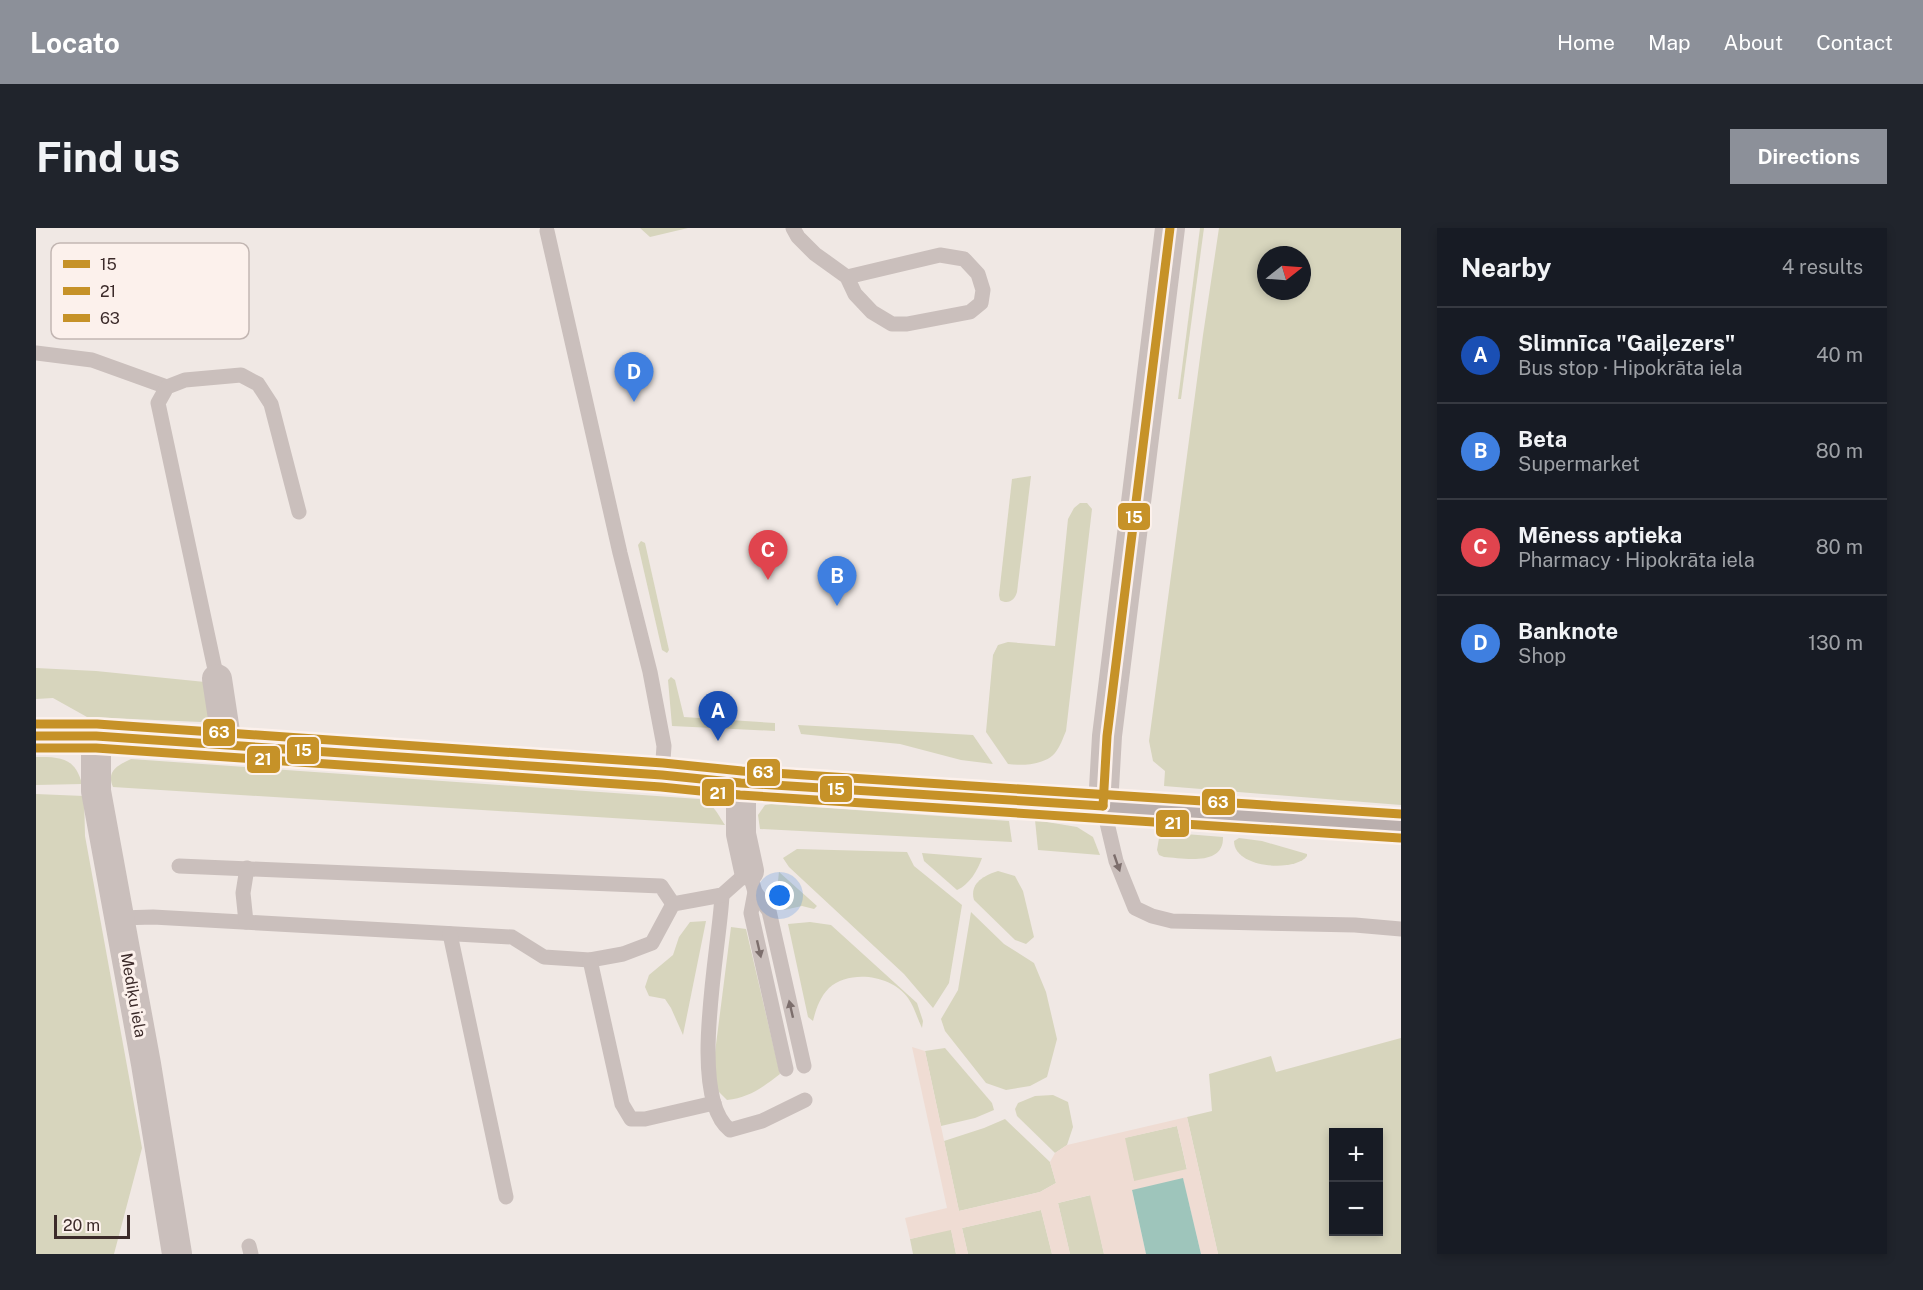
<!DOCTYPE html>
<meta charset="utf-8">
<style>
:root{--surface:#171b24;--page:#20242c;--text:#f1f3f6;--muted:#9ea1a6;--line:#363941;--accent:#8c9099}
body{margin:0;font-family:"Public Sans",sans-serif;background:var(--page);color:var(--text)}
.controls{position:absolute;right:18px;bottom:18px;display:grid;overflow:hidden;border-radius:0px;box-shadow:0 3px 9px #0003}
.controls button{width:54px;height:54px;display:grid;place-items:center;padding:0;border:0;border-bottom:2px solid var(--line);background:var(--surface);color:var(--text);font:30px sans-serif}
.compass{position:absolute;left:1221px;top:18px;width:54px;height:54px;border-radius:50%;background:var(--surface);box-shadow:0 3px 9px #0003;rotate:73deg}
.scale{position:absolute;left:18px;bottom:15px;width:76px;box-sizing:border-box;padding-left:6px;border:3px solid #3c2b2a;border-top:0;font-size:16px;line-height:21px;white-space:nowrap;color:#3c2b2a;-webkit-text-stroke:4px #fcf1ec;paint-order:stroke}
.you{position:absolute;left:744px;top:668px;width:21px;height:21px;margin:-15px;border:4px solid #fff;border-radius:50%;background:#1a73e8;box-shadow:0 0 0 9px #1a73e833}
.badge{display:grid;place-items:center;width:39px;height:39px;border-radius:50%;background:var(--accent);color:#fff;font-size:20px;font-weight:700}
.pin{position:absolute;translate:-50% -50px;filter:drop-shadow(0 2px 3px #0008)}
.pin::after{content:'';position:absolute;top:32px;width:21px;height:18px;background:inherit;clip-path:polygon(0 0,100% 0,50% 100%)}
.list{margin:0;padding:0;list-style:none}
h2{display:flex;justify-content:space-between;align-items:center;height:78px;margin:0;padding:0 24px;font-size:26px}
h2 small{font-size:20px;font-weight:400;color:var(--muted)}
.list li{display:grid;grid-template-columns:39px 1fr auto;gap:18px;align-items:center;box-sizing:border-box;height:96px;padding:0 24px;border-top:2px solid var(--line)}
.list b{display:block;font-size:22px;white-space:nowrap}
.list p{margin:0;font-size:20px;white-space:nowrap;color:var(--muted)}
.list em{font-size:20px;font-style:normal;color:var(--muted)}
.map{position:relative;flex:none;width:1365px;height:1026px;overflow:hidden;border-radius:0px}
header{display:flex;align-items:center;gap:36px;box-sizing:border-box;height:84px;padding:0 30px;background:var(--accent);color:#fff}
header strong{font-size:28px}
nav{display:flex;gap:33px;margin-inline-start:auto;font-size:21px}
.intro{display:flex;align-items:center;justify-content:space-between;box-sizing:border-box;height:144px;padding:0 36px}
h1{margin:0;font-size:42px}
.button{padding:15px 27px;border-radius:0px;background:var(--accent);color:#fff;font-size:21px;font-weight:700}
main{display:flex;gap:36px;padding:0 36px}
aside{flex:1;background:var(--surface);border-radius:0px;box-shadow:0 3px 9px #0003}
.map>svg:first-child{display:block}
.green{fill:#d7d5bd;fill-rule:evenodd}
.plaza{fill:#efdcd3;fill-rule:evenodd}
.water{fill:#9ec5bb}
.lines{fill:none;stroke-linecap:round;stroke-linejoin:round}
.lane{stroke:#cabfbc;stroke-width:15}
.street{stroke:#cabfbc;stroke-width:30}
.secondary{stroke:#baafad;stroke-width:33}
.bus-1-casing{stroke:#fcf1ec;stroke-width:14}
.bus-2-casing{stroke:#fcf1ec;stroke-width:14}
.bus-3-casing{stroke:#fcf1ec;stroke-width:14}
.bus-1{stroke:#c69228;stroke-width:9}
.bus-2{stroke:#c69228;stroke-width:9}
.bus-3{stroke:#c69228;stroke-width:9}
.oneway{fill:#7c6e6c}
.labels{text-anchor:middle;stroke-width:6;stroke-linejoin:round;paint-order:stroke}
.street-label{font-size:16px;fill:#3c2b2a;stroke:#fcf1ec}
.key{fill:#fcf1ec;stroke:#c2b6b2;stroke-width:1.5}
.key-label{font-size:16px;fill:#3c2b2a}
.line-badge{stroke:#fcf1ec;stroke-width:2}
.badge-label{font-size:16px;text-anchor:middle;font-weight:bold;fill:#fff}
</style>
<header>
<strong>Locato</strong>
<nav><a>Home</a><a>Map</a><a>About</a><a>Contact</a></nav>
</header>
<div class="intro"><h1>Find us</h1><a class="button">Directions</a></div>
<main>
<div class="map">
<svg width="1365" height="1026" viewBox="0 0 1365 1026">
<rect width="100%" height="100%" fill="#f0e8e4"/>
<g class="green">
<path d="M604,0H652L614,9Z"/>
<path d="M1164,0H1168L1145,171H1142Z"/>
<path d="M1183,0H1365V577L1128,558L1129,543L1117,533L1113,513L1167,107ZM1230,27H1266V63H1230Z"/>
<path d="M995,248L981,364C979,372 972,377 964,372L963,367L976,251Z"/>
<path d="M1044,275H1051L1056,281L1030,503C1027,510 1024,519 1019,525C1009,537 986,538 972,536L950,504L957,427L962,417L972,414L1019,418L1032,291L1038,280Z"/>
<path d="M605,313L609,315L633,422L631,425L626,422L602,317Z"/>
<path d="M0,440L60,443L169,454L173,489L170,493L165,494L51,489L17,470L0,471Z"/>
<path d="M635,449L639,452L648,489L739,495V503L636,498L632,452Z"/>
<path d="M762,497L937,507L957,536L925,532L864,516L765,506Z"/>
<path d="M0,529C24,529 39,529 46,556L0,557Z"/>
<path d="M95,531L663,571C677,574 681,585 689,597L77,559C70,543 82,537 95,531Z"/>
<path d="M0,566L48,568L49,608L106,920L78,1026H0Z"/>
<path d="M736,576L973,593L976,614L724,601L722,587L729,577Z"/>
<path d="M999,592L1041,599L1057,609L1064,627L1002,622Z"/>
<path d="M1124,604L1187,609C1188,639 1147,630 1128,629L1123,627L1121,622Z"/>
<path d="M1203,610L1226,613L1271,626V628C1260,644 1198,641 1198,613Z"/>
<path d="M761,621L871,624L878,638L926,677L913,755L897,780L868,746L753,639L747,630Z"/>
<path d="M886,625L946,630C942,642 933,657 921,662L888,633Z"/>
<path d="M962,643L979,648L987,663L998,709L990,716L979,712L938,672C933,655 949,647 962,643Z"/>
<path d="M743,644L781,678L778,681L766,678L748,682L742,653Z"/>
<path d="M935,684L968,716L998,735L1010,764L1021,811L1011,849L994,858L970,862L950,855L909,803L905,791L922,762Z"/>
<path d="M670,693L647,807L635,780L629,771L613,768L609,759L613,747L637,727L643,709L654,694Z"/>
<path d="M774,694L795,697L881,775L887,793L886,800C881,790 878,778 872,770C856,747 814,741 793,760C784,769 780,781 777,793L772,789L752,696Z"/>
<path d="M695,699L710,701L744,846C727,859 713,870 691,872L679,860L677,840Z"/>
<path d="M1365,810V1026H1182L1151,889L1176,883L1173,846L1235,828L1240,844ZM1298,904H1342V1004H1298Z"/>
<path d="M909,820L956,875L958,882L939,890L905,898L889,823Z"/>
<path d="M1017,867L1032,874L1037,899L1031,917L1019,925L981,888L979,881L982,875L999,868Z"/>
<path d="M969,891L1014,934L1020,955L1004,964L923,983L908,913L948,900Z"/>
<path d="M1141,898L1151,942L1098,954L1088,910Z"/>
<path d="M1055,967L1068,1026H1034L1022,975Z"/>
<path d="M1005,982L1016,1026H932L926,1000Z"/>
<path d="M915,1001L920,1026H877L874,1011Z"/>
</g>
<path class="plaza" d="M876,819L889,823L923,983L1004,964L1020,955L1014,934L1019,925L1031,917L1151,889L1182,1026H1165L1147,951L1096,963L1110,1026H1068L1054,967L1022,975L1034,1026H1016L1005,982L926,1000L932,1026H920L915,1002L874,1011L869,990L911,980ZM1141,898L1151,941L1098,953L1089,910Z"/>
<path class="water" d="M1147,950L1165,1026H1110L1096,962Z"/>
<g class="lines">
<g class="lane">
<path d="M757,0L762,9L779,26L811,49L819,66L836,84L856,96H871L934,84L945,75L947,62L942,46L928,31L904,27L811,49"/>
<path d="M511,3L584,325L614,444L628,518L626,547"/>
<path d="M0,125L56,132L131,159"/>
<path d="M181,451L122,175L131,159L149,152L205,147L222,156L235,176L263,284"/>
<path d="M1067,578L1080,633L1099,680L1116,688L1136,693L1319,697L1365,701"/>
<path d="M143,638L625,658L637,676"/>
<path d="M719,664L715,685L750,841"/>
<path d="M686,667C684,719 651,869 694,902L726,893L769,872"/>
<path d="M84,690L117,689L476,709L508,729L554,732L587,726L616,715L637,676L686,667L713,643L719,664L733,683L768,838"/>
<path d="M210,694L207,665L211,640"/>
<path d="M414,706L470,969"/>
<path d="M554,732L586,876L595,891H609L678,875"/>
<path d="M213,1018L215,1026"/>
</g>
<g class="street">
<path d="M181,451L191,517"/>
<path d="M60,508V563L110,836L141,1026"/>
<path d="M705,555V606L713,643"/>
<path d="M1067,578L1071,508L1134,0"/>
</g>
<path class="secondary" d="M0,508H60L626,547L705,555L1365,598"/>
<defs>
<g id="bus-1">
<path d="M0,508H60L626,547L705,555L1067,578"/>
<path d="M1067,578L1071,508L1134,0"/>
</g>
<path id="bus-2" d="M0,520H60L625,559L704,567L1364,610"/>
<path id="bus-3" d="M0,496H61L627,535L706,543L1365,586"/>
</defs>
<use href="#bus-1" class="bus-1-casing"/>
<use href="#bus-2" class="bus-2-casing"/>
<use href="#bus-3" class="bus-3-casing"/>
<use href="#bus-1" class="bus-1"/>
<use href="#bus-2" class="bus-2"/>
<use href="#bus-3" class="bus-3"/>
</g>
<defs><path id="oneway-solid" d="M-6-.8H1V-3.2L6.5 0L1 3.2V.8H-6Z" transform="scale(1.5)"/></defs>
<g class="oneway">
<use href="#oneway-solid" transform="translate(1081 635) rotate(71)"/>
<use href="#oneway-solid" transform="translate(723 721) rotate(77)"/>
<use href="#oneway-solid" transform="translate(755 781) rotate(-103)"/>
</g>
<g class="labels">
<g class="street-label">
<text transform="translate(98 767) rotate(80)" y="6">Mediķu iela</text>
</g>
</g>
<rect x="15" y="15" width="198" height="96" rx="9" class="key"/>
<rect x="27" y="32" width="27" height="8" fill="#c69228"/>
<rect x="27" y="59" width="27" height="8" fill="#c69228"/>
<rect x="27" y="86" width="27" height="8" fill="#c69228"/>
<g class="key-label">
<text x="64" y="42">15</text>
<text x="64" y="69">21</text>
<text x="64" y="96">63</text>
</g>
<g class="line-badge">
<rect x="1081" y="274" width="34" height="29" rx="6" fill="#c69228"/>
<rect x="166" y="490" width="34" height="29" rx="6" fill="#c69228"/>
<rect x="250" y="508" width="34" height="29" rx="6" fill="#c69228"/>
<rect x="210" y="517" width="35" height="29" rx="6" fill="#c69228"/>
<rect x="710" y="530" width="35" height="29" rx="6" fill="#c69228"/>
<rect x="783" y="547" width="34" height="28" rx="6" fill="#c69228"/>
<rect x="665" y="550" width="34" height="29" rx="6" fill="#c69228"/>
<rect x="1165" y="560" width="35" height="28" rx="6" fill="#c69228"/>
<rect x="1119" y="581" width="35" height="29" rx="6" fill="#c69228"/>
</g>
<g class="badge-label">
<text x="1098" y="295">15</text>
<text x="183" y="510">63</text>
<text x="267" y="528">15</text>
<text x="227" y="537">21</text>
<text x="727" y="550">63</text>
<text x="800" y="567">15</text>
<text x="682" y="571">21</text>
<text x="1182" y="580">63</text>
<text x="1137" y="601">21</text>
</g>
</svg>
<div class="controls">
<button>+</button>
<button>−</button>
</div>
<svg class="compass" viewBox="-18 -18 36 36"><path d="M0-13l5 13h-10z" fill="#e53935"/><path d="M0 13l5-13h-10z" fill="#9ea1a6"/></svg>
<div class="scale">20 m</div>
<div class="you"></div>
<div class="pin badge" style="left:682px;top:513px;background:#1a4fb4">A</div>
<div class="pin badge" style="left:801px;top:378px;background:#3f7fe0">B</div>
<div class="pin badge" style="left:732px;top:352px;background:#e0444e">C</div>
<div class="pin badge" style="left:598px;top:174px;background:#3f7fe0">D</div>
</div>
<aside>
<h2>Nearby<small>4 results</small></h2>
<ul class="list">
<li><span class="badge" style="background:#1a4fb4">A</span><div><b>Slimnīca &quot;Gaiļezers&quot;</b><p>Bus stop · Hipokrāta iela</p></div><em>40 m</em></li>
<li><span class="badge" style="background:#3f7fe0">B</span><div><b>Beta</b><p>Supermarket</p></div><em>80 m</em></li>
<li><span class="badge" style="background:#e0444e">C</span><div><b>Mēness aptieka</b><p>Pharmacy · Hipokrāta iela</p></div><em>80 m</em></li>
<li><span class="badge" style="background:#3f7fe0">D</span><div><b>Banknote</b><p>Shop</p></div><em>130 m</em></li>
</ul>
</aside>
</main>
